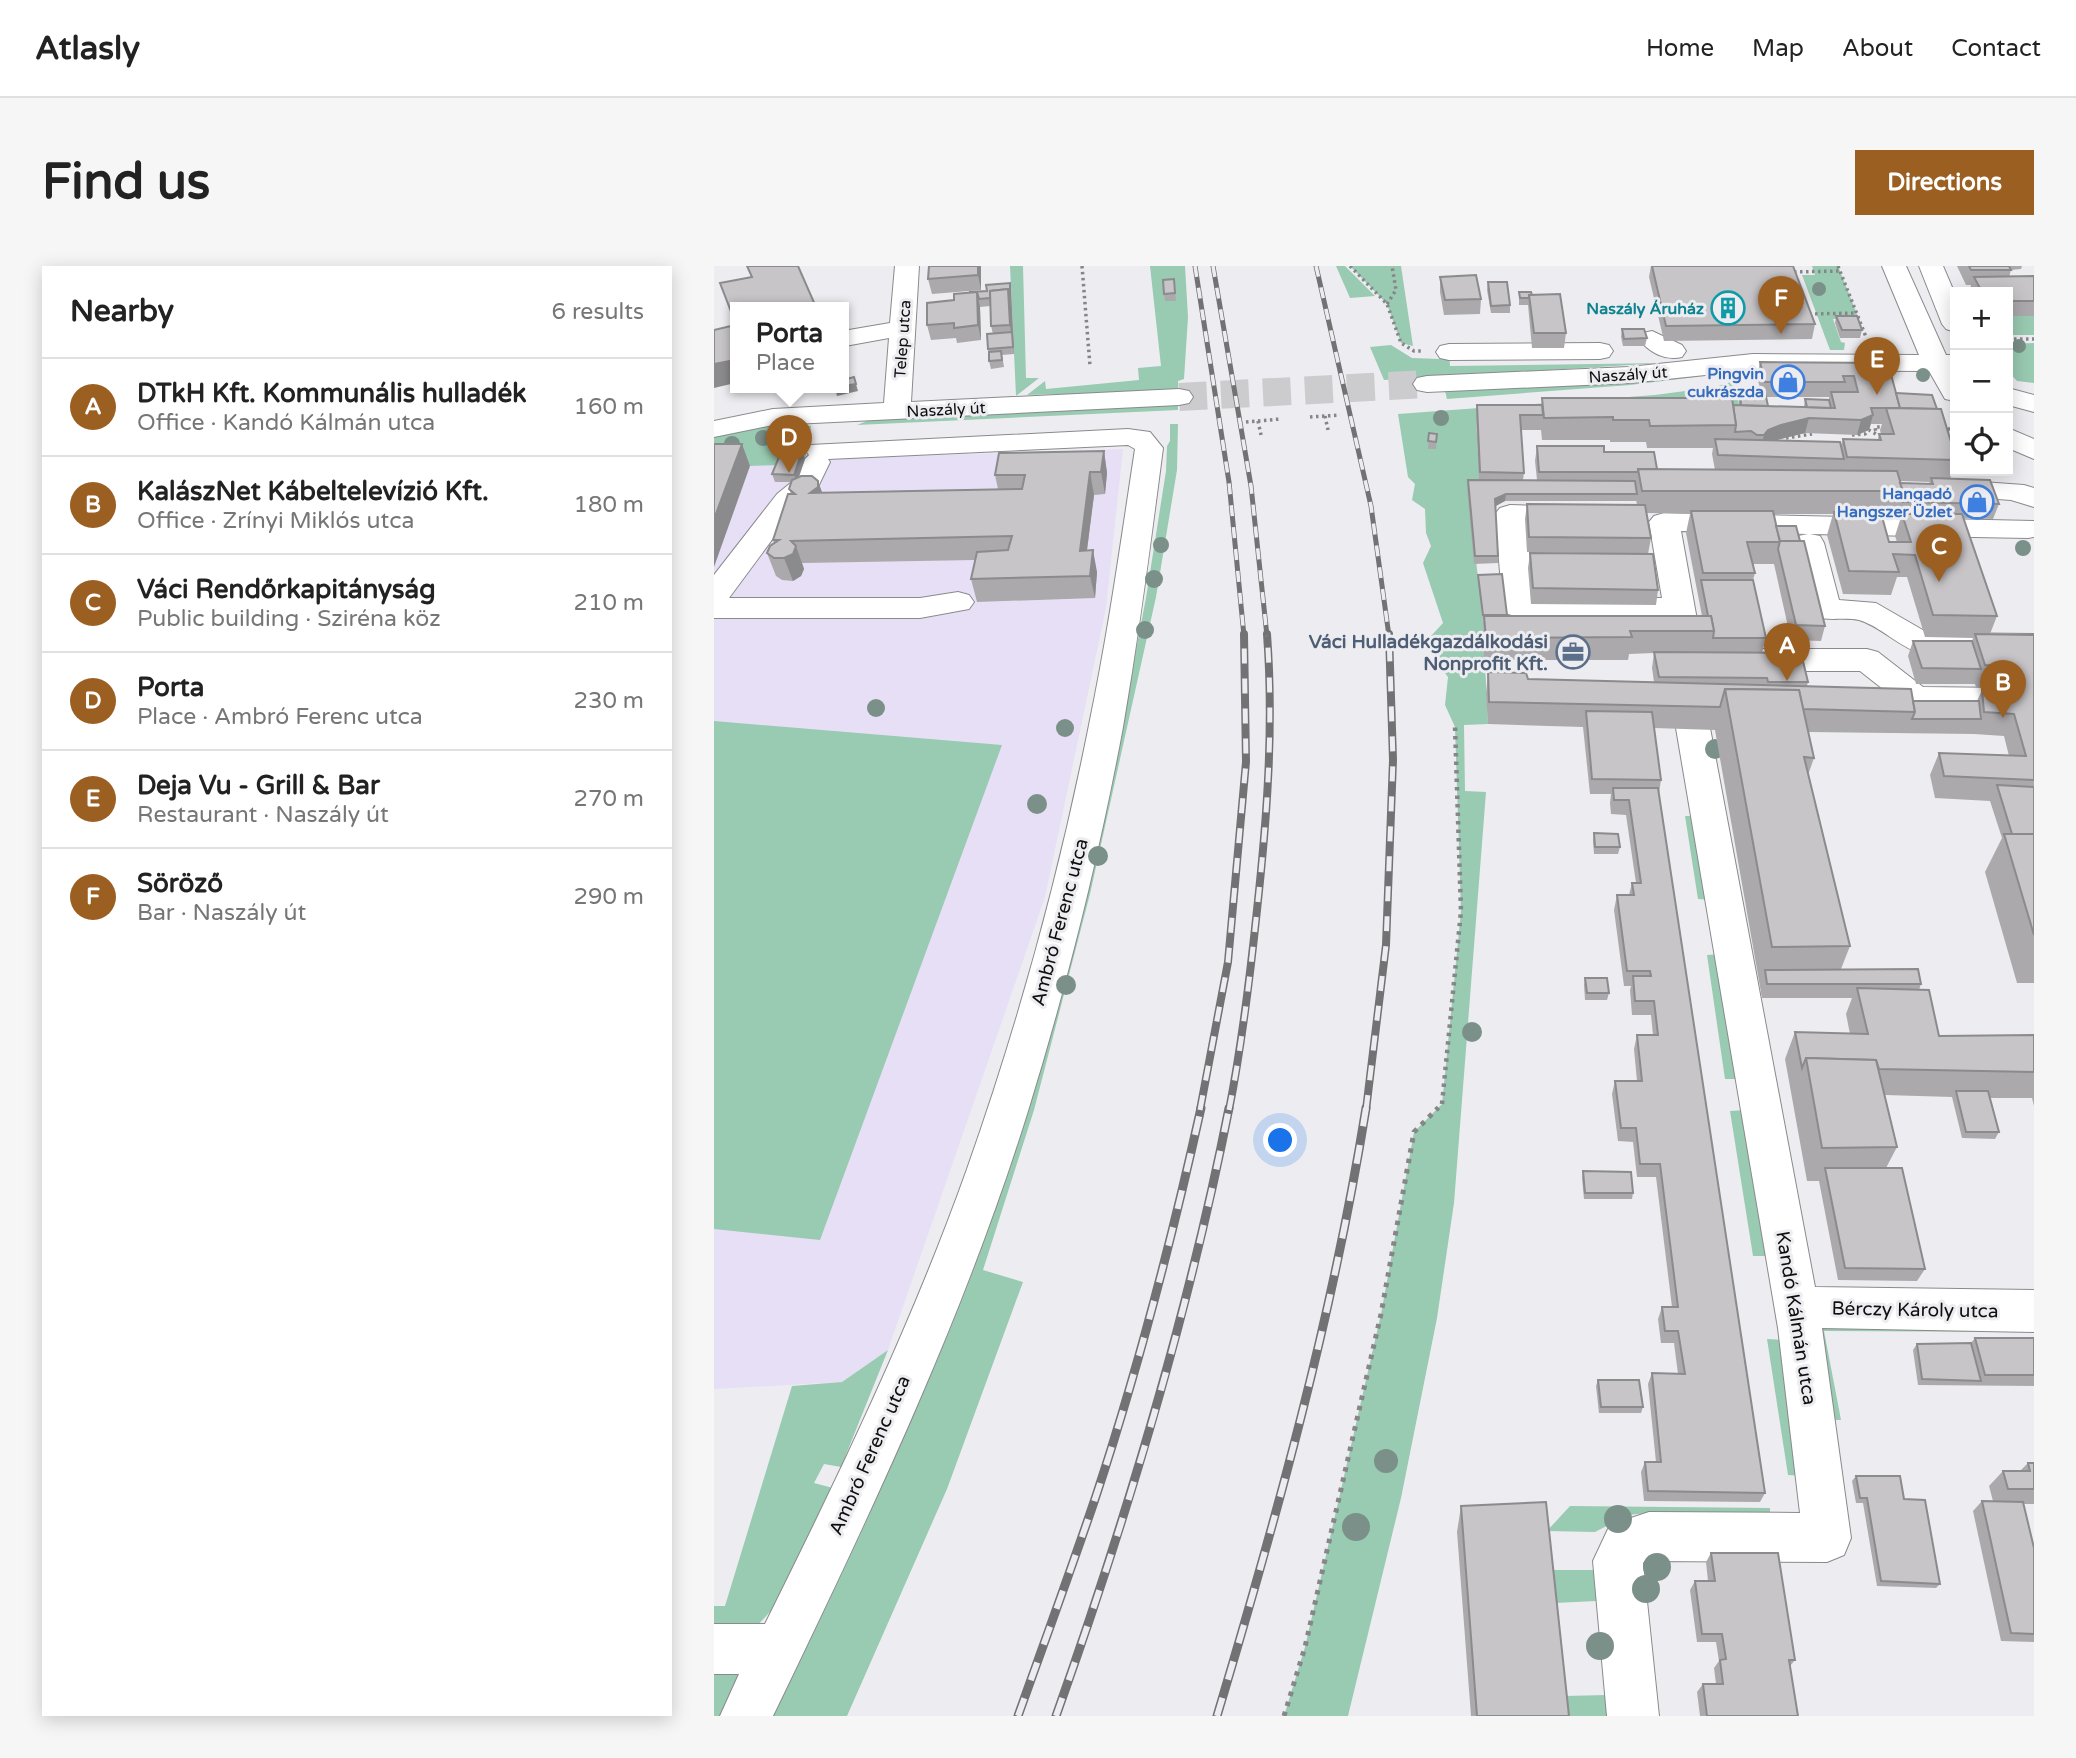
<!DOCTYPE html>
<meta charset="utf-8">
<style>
:root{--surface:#fff;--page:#f6f6f6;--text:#222;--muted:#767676;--line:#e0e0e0;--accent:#9c5f22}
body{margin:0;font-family:"Varela Round",sans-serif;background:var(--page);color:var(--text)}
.controls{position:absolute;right:21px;top:21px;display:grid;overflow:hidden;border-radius:0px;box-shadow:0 4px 18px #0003}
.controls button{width:63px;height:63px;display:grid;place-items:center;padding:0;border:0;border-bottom:2px solid var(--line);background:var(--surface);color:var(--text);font:35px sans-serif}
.you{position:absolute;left:567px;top:875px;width:24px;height:24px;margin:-18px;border:5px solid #fff;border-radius:50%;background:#1a73e8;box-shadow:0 0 0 10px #1a73e833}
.badge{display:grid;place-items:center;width:46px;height:46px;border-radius:50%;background:var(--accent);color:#fff;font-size:23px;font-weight:700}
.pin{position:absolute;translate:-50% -58px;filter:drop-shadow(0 2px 4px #0008)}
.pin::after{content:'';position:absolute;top:37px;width:24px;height:21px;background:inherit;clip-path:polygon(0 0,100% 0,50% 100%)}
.popup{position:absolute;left:16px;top:36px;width:119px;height:91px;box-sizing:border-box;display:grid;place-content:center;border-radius:0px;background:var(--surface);filter:drop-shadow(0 2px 5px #0005);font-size:23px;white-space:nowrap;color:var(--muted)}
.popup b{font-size:26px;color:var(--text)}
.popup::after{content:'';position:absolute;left:50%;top:100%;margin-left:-14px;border:14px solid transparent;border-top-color:var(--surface)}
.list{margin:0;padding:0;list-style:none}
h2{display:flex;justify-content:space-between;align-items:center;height:91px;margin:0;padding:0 28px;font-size:30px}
h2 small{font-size:23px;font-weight:400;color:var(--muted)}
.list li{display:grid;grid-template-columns:46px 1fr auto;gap:21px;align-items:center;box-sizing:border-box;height:98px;padding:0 28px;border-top:2px solid var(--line)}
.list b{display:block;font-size:26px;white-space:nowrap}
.list p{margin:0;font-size:23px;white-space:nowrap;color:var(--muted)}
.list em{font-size:23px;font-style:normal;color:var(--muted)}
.icon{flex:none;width:38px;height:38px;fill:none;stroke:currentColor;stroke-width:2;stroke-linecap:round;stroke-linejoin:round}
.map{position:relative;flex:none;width:1320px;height:1450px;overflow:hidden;border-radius:0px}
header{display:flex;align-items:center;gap:42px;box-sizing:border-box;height:98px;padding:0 35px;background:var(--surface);border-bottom:2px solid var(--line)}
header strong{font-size:33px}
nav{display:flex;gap:38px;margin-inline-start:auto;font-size:24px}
.intro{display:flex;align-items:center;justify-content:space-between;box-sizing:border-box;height:168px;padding:0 42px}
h1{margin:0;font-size:49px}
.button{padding:18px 32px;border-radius:0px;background:var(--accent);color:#fff;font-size:24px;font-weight:700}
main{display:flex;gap:42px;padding:0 42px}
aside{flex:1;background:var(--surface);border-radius:0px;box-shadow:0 4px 18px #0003}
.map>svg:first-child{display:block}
.education{fill:#e7dff5}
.green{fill:#99cab2}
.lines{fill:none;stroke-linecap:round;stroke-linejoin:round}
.minor-tunnel{stroke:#cccccf;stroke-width:28;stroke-dasharray:28 14;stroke-linecap:butt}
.minor-casing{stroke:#8a8a8d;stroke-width:2}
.path-far2{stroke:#868689;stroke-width:3.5;stroke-dasharray:2.5 3.5;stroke-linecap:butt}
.path-far1{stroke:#868689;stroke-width:4.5;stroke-dasharray:3.5 5;stroke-linecap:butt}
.path{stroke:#868689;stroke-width:5;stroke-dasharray:4.5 6;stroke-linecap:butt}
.minor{fill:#fff;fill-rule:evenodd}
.rail-far2-casing{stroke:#727274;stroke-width:5}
.rail-far1-casing{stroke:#727274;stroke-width:8}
.rail-casing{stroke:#727274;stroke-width:9}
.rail-far2{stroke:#ededf1;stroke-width:3.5;stroke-dasharray:11;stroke-linecap:butt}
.rail-far1{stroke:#ededf1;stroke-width:5;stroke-dasharray:15;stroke-linecap:butt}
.rail{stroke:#ededf1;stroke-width:6;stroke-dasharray:19;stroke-linecap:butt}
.tree{fill:#7b9088}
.wall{fill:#aba9ac;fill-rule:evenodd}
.shaded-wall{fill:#8b8a8c}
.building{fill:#c7c5c8;stroke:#8b8a8c;stroke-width:2}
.labels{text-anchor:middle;stroke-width:6;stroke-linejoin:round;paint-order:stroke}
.far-culture-label{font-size:16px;font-weight:bold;fill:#0d838f;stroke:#ededf1;text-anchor:end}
.far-street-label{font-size:16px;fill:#0f0f10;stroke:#ededf1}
.far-shop-label{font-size:16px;font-weight:bold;fill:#366cbe;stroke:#ededf1;text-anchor:end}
.service-label{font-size:19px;font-weight:bold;fill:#4e5e75;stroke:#ededf1;text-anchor:end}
.street-label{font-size:19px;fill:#0f0f10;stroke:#ededf1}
</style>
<header>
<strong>Atlasly</strong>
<nav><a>Home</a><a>Map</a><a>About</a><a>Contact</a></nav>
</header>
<div class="intro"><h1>Find us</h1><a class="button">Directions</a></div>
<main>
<aside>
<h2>Nearby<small>6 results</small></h2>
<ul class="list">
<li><span class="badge">A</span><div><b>DTkH Kft. Kommunális hulladék</b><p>Office · Kandó Kálmán utca</p></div><em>160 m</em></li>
<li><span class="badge">B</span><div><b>KalászNet Kábeltelevízió Kft.</b><p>Office · Zrínyi Miklós utca</p></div><em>180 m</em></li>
<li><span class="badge">C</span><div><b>Váci Rendőrkapitányság</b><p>Public building · Sziréna köz</p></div><em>210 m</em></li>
<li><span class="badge">D</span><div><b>Porta</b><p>Place · Ambró Ferenc utca</p></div><em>230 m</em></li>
<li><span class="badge">E</span><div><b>Deja Vu - Grill &amp; Bar</b><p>Restaurant · Naszály út</p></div><em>270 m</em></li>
<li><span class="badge">F</span><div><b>Söröző</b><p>Bar · Naszály út</p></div><em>290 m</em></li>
</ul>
</aside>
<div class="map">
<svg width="1320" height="1450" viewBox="0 0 1320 1450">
<rect width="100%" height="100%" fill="#ededf1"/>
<path class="education" d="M409,183L392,342L331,631L174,1084L128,1116L0,1123V201L70,194Z"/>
<g class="green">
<path d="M296,0H309L312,112H325L302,130Z"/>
<path d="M436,0H471L474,51L470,113L464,115V123L345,130L344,128L313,129L331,115L332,123L425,114L424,102L447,100Z"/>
<path d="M622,0H631L661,30L636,32Z"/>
<path d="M636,0H687L699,80L687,77L673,38Z"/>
<path d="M1098,0H1124L1145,53H1119L1127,76L1131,77L1130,84H1116L1088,9H1101Z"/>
<rect x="1294" y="50" width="26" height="19"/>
<path d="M1320,77V117L1303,115L1294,105V78Z"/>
<path d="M677,79L698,92L726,93L725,86H735L736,100L949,97L670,114L656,81Z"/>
<path d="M990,110L916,119L733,133L731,125Z"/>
<path d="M1023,114L1026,153L762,154L766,222H754L769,357L774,458L750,459L751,525L772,526L740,937L723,1052L687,1232L634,1450H570L591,1381L667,1048L700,866L728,838L747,645L741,461L731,439L734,411L719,391L717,370L729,357L709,297L717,280L712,267L711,243L698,234L701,218L694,211L684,148L941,129L1001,121Z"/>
<path d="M464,137V144L143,159L158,153Z"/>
<path d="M82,157L97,160L91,193L68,199L0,201V169L59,158Z"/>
<path d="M456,158H464L463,204L442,331L376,628L320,844L269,1004L309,1016L233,1223L133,1450H0V1406L73,1415L401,492L432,332L452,205L453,180L456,175Z"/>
<path d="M0,455L288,479L106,974L0,963Z"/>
<path d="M971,550H982L997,634L984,633Z"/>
<path d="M1007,688L1026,813H1011L993,689Z"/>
<path d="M1032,844L1055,990H1039L1016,845Z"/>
<path d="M1098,1053L1320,1066L1110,1065L1127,1154H1115Z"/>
<path d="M1053,1073L1070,1074L1091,1210L1074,1209Z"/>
<path d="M174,1084L127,1201L110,1198L100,1217L119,1222L67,1334L42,1361L0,1368V1340H11L78,1120L128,1116Z"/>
<path d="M856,1240L1056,1242V1249L935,1247L914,1249L881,1266L833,1265Z"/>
<path d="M837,1304H880L883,1335L840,1337Z"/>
<path d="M893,1429L895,1450H852L850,1430Z"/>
</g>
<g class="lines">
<path class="minor-tunnel" d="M465,131L713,118"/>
<defs>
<g id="minor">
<path d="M181,0H205L197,136L465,123L475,125L479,131L475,137L465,139L59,159L0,171V155L59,143L170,137L175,72L131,80L129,65L176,57Z"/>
<path d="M1168,0H1192L1232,89H1241V135L1231,133L1215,105L1039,104L915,117L713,126L703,124L699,118L703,112L713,110L915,101L1039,88L1205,89Z"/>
<path d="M1205,0H1229L1241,28V66L1232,63L1228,58Z"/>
<path d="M938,65L968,79L972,85L968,91C952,95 935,87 925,73L929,67Z"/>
<path d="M886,77L895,79L899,85L895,91L886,93L735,94L726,92L722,86L726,80L735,78Z"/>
<path d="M1294,122L1320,129V146L1294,139Z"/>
<path d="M1294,162L1320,173V193L1294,182Z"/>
<path d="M414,163L436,166L449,182C437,275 425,368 409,461C385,590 353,719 314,845C249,1054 154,1253 59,1450H6L25,1408H0V1358H51C125,1209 197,1060 253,903C304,759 345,610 375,459C394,368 407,275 421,183L414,179L114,193L116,196L102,225L83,240L15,332H206L244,326L255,329L260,336L255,343L206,352H0V309L63,228L79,215L88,196L95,189L92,185L96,179Z"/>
<path d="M1227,213L1310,219L1320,222V241L1297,234L1217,228L1213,222L1217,216Z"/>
<path d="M796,239L865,241L875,244L880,250L875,256L865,259L812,257L820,331L948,332L935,256L940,250L950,247L1320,255V271L1314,272L1096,268L1106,270L1110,277L1125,334L1162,337L1214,367L1320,368V390L1208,388C1185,381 1166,360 1145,354C1131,351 1115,355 1101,351L1096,344L1080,277L1084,270L1094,268L967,265L985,365L980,372L969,375L958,372L951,352L805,351L794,348L789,341L781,248L786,242Z"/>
<path d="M1049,383H1153L1164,386L1209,421L1291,422L1303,425L1307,433L1303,441L1291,444L1209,443L1192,450L1148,449L1136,446L1131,438L1136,430L1148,427H1174L1146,405H1049L1038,402L1033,394L1038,386Z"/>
<path d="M979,450L991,454L996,462L1101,1021L1320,1024V1066L1108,1062L1137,1272L1130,1289L1113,1296L931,1295L929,1297L945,1450H893L879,1295L894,1263L902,1257L935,1246L1086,1247L1064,1062L962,462L967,454Z"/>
</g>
</defs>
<use href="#minor" class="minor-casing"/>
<g class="path-far2">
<path d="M368,0L376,100"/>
<path d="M636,0L673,38L687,77L700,85H708"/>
<path d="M1124,0L1152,71"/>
<path d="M1080,6L1126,5"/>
<path d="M673,38L682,24L678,0"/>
<path d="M1095,48L1143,47"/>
<path d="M1294,73H1320"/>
<path d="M611,150L614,164"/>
<path d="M596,151L626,149"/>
<path d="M544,155L547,169"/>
<path d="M532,156L566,153"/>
<path d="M1228,163H1241"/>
<path d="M1138,169L1151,168L1155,164L1162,168L1161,161H1170"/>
<path d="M1072,172L1098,168"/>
</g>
<path class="path-far1" d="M722,844L728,838L747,645L741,460"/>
<path class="path" d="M570,1450L591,1381L667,1048L700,866L724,842"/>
<use href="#minor" class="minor"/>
<defs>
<g id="rail-far2">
<path d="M481,0L515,216L530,370"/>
<path d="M499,0L537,220L553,370"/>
<path d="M602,0L657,240L675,370"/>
</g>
<g id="rail-far1">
<path d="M486,844L514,696L532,496L530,368"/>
<path d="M515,844C528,778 536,711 543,644C553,552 560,461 553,368"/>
<path d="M652,844L672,679L679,494L675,368"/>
</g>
<g id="rail">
<path d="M304,1450C330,1377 357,1304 382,1230C424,1103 458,973 487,842"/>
<path d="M342,1450C413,1251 474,1050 515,842"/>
<path d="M503,1450C563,1250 619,1049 652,842"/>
</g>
</defs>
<use href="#rail-far2" class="rail-far2-casing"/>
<use href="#rail-far1" class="rail-far1-casing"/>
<use href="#rail" class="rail-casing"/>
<use href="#rail-far2" class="rail-far2"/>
<use href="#rail-far1" class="rail-far1"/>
<use href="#rail" class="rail"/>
</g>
<g class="tree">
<circle cx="1105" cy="23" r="7"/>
<circle cx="1305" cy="80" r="7"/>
<circle cx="1209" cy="109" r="7"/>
<circle cx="727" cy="152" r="8"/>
<circle cx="49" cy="172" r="8"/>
<circle cx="18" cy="178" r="8"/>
<circle cx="447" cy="279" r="8"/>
<circle cx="1309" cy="282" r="8"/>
<circle cx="440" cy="313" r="9"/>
<circle cx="431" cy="364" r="9"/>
<circle cx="162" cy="442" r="9"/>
<circle cx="351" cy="462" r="9"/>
<circle cx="1001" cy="483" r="10"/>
<circle cx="323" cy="538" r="10"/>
<circle cx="384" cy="590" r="10"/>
<circle cx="352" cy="719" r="10"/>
<circle cx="758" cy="766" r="10"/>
<circle cx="672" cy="1195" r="12"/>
<circle cx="904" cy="1253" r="14"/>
<circle cx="642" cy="1261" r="14"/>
<circle cx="943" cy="1301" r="14"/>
<circle cx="932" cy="1323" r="14"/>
<circle cx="886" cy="1380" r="14"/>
</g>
<g class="wall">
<path d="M267,0V24L218,28L214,13Z"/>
<path d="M937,0H1079L1101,58L1098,73L950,75L935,11Z"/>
<path d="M1243,0H1308L1307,3L1297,4L1295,11L1320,10V50H1294V26H1256L1257,19H1252Z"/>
<path d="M726,11L767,33L766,48L730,49L726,26Z"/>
<path d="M460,13L462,35H451L449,14Z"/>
<path d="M774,16L796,39V47H777L773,24Z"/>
<path d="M297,24L300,88L288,89L290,101L277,103L275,95L274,83L279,68L277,60L276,40L266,41L267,74L243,77L242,72L217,74L213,59L240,34L273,25Z"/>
<path d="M805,26L818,29L852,67L850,82H818L814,39H805Z"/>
<path d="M1122,50L1148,64L1146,72H1126L1121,57Z"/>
<path d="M908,63L933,72L931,80H909L907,71Z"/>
<path d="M1046,96L1174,97L1182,127L1223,143L1241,189V198L1236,213L1285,238L1279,253L1249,252L1283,350L1276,368L1320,369V717H1303L1271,606L1288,572L1276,535L1221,532L1216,509L1225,487L1295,490L1290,470L1260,468L1094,466L1100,492L1094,509L1136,680L1127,703L1207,718L1205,724L1225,770L1320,769V840L1318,832H1276L1285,866L1281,873L1248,872L1238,831L1171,829L1183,881L1172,902L1211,1003L1203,1015L1124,1014L1105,915H1093L1071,793L1081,766L1136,768L1132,748L1138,732H1048L1001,464L940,462L947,514L945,527L1051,1227L1046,1236L930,1235L927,1206L931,1196H942L934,1118L938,1107L964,1108L960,1077H947L944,1053L948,1041H958L942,911H923L919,876L904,875L898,828L901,815H923L920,783L923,769H939L937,749H918L916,724L917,720H910L900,644L903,629H915L918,617H922L912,549L897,548L896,537L897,528H876L869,461L774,458L772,428L774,406L814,413L940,416L938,402L940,387L915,388L914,394H770L769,357L764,316V309L792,350H988L972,267L976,248L933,247L937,272L934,288L813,286L811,253L813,238L923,239L922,234V235H791L781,240L784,290V297L760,298L753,221L754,214H765L762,154L763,139H828V132L1025,139V133L1026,125L1047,126L1043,111ZM1052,131H1115V134L1091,133L1090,141L1054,140ZM1157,158H1168L1166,164L1167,168H1165L1164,173H1129L1127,179L1062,174L1091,167L1143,169L1155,164ZM807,164H827L828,174H896V176H932L933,182H999L998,188L1001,204L943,203L890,186L823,180L821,195L823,214H809L810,207ZM1186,215L1216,216V218L1186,217ZM1182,247L1183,251H1187L1181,270L1183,276H1175L1167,248ZM1059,248H1119L1113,269L1129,328L1177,329L1183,311H1193L1211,371L1259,372L1258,375H1199L1194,390L1202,418H1261L1262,421L1288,422L1289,425L1268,424L1263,435H1199L1093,420L1094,416L1048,387L1052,372L1039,314L1041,307L1039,298H1060L1077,374L1107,375L1111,360L1062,260Z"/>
<path d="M715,167L723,168L722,183H714Z"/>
<path d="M390,185L393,207L391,228L380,229L373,284L383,306L381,332L263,336L257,313L261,294L88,297L90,303L87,310L79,315L68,314L62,310L53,287L60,277L59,274L77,228L75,223L77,216H61L58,208L91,193L85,211L108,227L284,223L281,209Z"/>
<path d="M816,287L944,324L942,339L817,338L814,302Z"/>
<path d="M880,567L906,581L904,588H880L879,575Z"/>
<path d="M871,712L895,727L893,734H871L870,719Z"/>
<path d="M869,905L919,927L918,933H870L868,912Z"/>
<path d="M1261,1072H1320V1120L1204,1119L1199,1084L1203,1078L1257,1077Z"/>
<path d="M884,1114L929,1141L927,1147H885L882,1120Z"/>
<path d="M1314,1197H1320V1238H1309L1320,1282V1376L1287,1375L1259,1245L1268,1235H1279L1275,1220L1289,1205H1306Z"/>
<path d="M1142,1210L1190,1233L1226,1318L1222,1322L1163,1320L1149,1237H1142L1138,1215Z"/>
<path d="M747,1240L855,1450H757L743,1266Z"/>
<path d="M997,1287L1081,1394L1076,1400L1084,1450H986L983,1426L989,1418H1002L1000,1402L1005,1395L1002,1376H983L976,1324L981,1315H994L992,1296Z"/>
</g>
<g class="shaded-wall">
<path d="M264,0H267V24L264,9Z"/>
<path d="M296,17L297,24L300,88L296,59L294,23Z"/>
<path d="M263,26L266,41L267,74L264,59Z"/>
<path d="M21,94V117L0,122V98Z"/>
<path d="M140,111L144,125L123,130L121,122L129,121Z"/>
<path d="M1159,149L1155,164L1143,169L1147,154Z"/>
<path d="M1095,152L1091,167L1063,174L1046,184L1050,169L1054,164L1067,159Z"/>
<path d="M28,178L36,200L0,301V253Z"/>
<path d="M390,185L393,207L391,228L387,206Z"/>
<path d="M88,186L91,193L83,216L80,209Z"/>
<path d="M376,206L380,229L370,307L366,285Z"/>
<path d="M104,215L112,237L96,227Z"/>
<path d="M792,228L791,235L780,241L781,233Z"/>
<path d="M82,280L90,303L87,310L79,315L70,292Z"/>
<path d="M379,284L383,306L381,332L376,310Z"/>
</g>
<g class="building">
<path d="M33,0H84L102,41H21V56L6,17L38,11Z"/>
<path d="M215,0H264V9L214,13Z"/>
<path d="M938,0H1079L1101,58L952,60Z"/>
<path d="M1255,0H1295L1297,4H1257Z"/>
<path d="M762,9L767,33L731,34L726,11Z"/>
<path d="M1320,10V35H1294V26H1268L1260,11Z"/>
<path d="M460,13L461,27L450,28L449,14Z"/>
<path d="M774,16H793L796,39L777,40Z"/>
<path d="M296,17V30L294,23L276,25V32L265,33L263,26H255L273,25L272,19Z"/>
<path d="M294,23L296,59L277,60L276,25Z"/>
<path d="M263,26L264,59L240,62V57L213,59V37L240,34V28Z"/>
<path d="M805,26H817L818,29H815V32H806Z"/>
<path d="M846,28L852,67H820L815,29Z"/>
<path d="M1122,50H1143L1148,64H1128Z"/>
<path d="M21,59V94L0,98V64Z"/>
<path d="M908,63H930L933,72L910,73Z"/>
<path d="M298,66L299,81L274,83L273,68Z"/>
<path d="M287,85L288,94L275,95V86Z"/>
<path d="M1046,96L1174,97L1186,142H1157L1159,149L1147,154L1095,152L1067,159L1054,164L1050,169H1043L1037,165L1021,166L1022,159L1019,139L1121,142L1117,126H1144L1140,110H1129L1131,116H1051Z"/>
<path d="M140,111L142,118L129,120V114Z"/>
<path d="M1026,125L1051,126L1054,140L1027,139Z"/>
<path d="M1182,127L1218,129L1223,143L1186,142Z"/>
<path d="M828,132H1018L1022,159L936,160L935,154H899V151L830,152Z"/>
<path d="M1091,133L1115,134L1117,142L1093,141Z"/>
<path d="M763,139H828L829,149H806L810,207L766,206Z"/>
<path d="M1172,142L1227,143L1241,189V194L1133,191L1129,173L1167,174L1165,168H1180Z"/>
<path d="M715,167L723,168L722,176L714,175Z"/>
<path d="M1001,173L1126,176L1130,193L1004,189Z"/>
<path d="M0,178H28L0,253Z"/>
<path d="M823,180H890V186H940L943,203H924V206H825Z"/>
<path d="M390,185L387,206H376L366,285L379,284L376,310L257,313L263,286L294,284L298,270L77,275L82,280L79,288L70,292H60L53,287L56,280L65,274H59L74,228H81L75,223L78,214L87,210H98L104,215V221L96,227L308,223L311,209H281L285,187Z"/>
<path d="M67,186H88L80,209L58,208Z"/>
<path d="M924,203L1183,205L1189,225H928Z"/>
<path d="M1217,212L1276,214L1285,238L1188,236L1187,232L1189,225L1186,217L1219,218Z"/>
<path d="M754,214L921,215L923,228H792L781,233L784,290H761Z"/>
<path d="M813,238L931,239L937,272L815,271Z"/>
<path d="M977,245H1059L1066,276H1033L1041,307H989Z"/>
<path d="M1120,246L1167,247L1175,276H1197L1188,248H1248L1283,350L1219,349L1201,289L1179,288L1185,306L1135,305Z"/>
<path d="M1062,260H1082L1086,275H1066Z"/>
<path d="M1066,275H1090L1111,360L1082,359L1064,283Z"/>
<path d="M816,287L939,288L944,324L819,322Z"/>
<path d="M788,308L793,349H769L764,309Z"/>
<path d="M987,314H1039L1052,372H999L1000,365L997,350H994Z"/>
<path d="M770,350H997L1000,365H916L918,371L772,372Z"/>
<path d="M1261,368L1320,369V514L1230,510L1225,487L1312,490L1300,448L1270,446L1268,424L1305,425L1297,400L1271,399Z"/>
<path d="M1199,375H1258L1267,403L1208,402Z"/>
<path d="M940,386L1087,387L1094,416H1054L1053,412L945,411Z"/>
<path d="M774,406L812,407L814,413L1197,423L1201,446L1089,443L1085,424L1011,423L1006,441L775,436Z"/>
<path d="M1011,423L1085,424L1100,492L1090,491L1136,680L1058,681Z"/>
<path d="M1199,435H1265L1267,453H1198L1201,446Z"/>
<path d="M872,445L938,446L947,514L878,513Z"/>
<path d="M1283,519L1320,521V568H1298Z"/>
<path d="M899,522H944L1051,1227L934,1225L931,1196H947L938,1107L971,1108L964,1065H951L948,1041H964L946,898H926L922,862H907L901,815H928L923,769H944L940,735H921L919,710H937L936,705H913L903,629H920L918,617H927L915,534H900Z"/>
<path d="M880,567L904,568L906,581H881Z"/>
<path d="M1290,568H1320V669Z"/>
<path d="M1204,703L1207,718H1053L1051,704Z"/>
<path d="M871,712H893L895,727H873Z"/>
<path d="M1143,722L1215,724L1225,770L1320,769V806L1165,803L1162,794L1092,792L1088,802L1081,766L1154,768Z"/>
<path d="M1092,792L1162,794L1183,881L1108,882Z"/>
<path d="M1242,825H1274L1285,866H1252Z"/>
<path d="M1111,902H1188L1211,1003L1131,1002Z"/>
<path d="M869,905L917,906L919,927H871Z"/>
<path d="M1261,1072H1320V1109H1271Z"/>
<path d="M1257,1077L1267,1115L1208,1113L1203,1078Z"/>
<path d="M884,1114H925L929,1141H887Z"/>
<path d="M1314,1197H1320V1223H1294L1289,1205H1316Z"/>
<path d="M1142,1210H1186L1190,1233L1211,1234L1226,1318L1167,1315L1153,1232H1146Z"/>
<path d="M1268,1235L1309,1236L1320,1282V1368L1297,1367Z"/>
<path d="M832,1236L855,1450H763L747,1240Z"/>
<path d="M997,1287H1064L1081,1394H1075L1084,1450H993L989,1418H1009L1006,1394L1012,1393L1008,1368H988L981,1315H1001Z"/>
</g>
<defs>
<symbol id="building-ring" viewBox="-11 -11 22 22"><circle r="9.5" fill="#ededf1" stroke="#0f9aa8" stroke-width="1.5"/><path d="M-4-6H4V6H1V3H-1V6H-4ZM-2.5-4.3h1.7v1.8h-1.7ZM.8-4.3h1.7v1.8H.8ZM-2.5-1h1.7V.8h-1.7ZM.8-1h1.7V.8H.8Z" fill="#0f9aa8"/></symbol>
<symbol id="shop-ring" viewBox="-11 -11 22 22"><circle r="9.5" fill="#ededf1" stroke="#3f7fe0" stroke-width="1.5"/><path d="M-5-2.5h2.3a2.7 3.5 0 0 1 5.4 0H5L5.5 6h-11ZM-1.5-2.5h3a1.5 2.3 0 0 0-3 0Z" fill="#3f7fe0"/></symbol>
<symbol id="office-ring" viewBox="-11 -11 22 22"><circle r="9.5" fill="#ededf1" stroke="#5c6f8a" stroke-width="1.5"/><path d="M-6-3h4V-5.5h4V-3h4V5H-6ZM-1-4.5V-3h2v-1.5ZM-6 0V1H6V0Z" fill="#5c6f8a"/></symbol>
</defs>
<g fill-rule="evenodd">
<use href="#building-ring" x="995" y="23" width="38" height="38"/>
<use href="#shop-ring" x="1055" y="97" width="38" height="38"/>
<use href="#shop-ring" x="1244" y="217" width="38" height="38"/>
<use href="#office-ring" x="840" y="367" width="38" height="38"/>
</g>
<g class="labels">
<g class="far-culture-label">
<text x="990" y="48">Naszály Áruház</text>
</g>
<g class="far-street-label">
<text transform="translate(188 73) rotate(-86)" y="6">Telep utca</text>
<text transform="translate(914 108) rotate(-4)" y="6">Naszály út</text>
<text transform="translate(232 143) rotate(-3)" y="6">Naszály út</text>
</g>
<g class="far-shop-label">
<text x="1050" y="113">Pingvin<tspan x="1050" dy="18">cukrászda</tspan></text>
<text x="1238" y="233">Hangadó<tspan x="1238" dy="18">Hangszer Üzlet</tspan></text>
</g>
<g class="service-label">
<text x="834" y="382">Váci Hulladékgazdálkodási<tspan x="834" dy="22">Nonprofit Kft.</tspan></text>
</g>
<g class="street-label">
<text transform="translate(345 656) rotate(-75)" y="7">Ambró Ferenc utca</text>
<text transform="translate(1201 1043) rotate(1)" y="7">Bérczy Károly utca</text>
<text transform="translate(1083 1052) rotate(81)" y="7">Kandó Kálmán utca</text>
<text transform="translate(155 1189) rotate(-66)" y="7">Ambró Ferenc utca</text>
</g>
</g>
</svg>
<div class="controls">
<button>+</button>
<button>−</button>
<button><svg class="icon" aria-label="locate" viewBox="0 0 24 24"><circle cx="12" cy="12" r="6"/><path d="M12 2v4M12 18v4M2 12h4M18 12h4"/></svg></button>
</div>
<div class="you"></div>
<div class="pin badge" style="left:1073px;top:415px">A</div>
<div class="pin badge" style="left:1289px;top:452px">B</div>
<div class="pin badge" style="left:1225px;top:316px">C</div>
<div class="pin badge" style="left:75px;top:207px">D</div>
<div class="popup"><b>Porta</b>Place</div>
<div class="pin badge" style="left:1163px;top:129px">E</div>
<div class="pin badge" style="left:1067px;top:68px">F</div>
</div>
</main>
